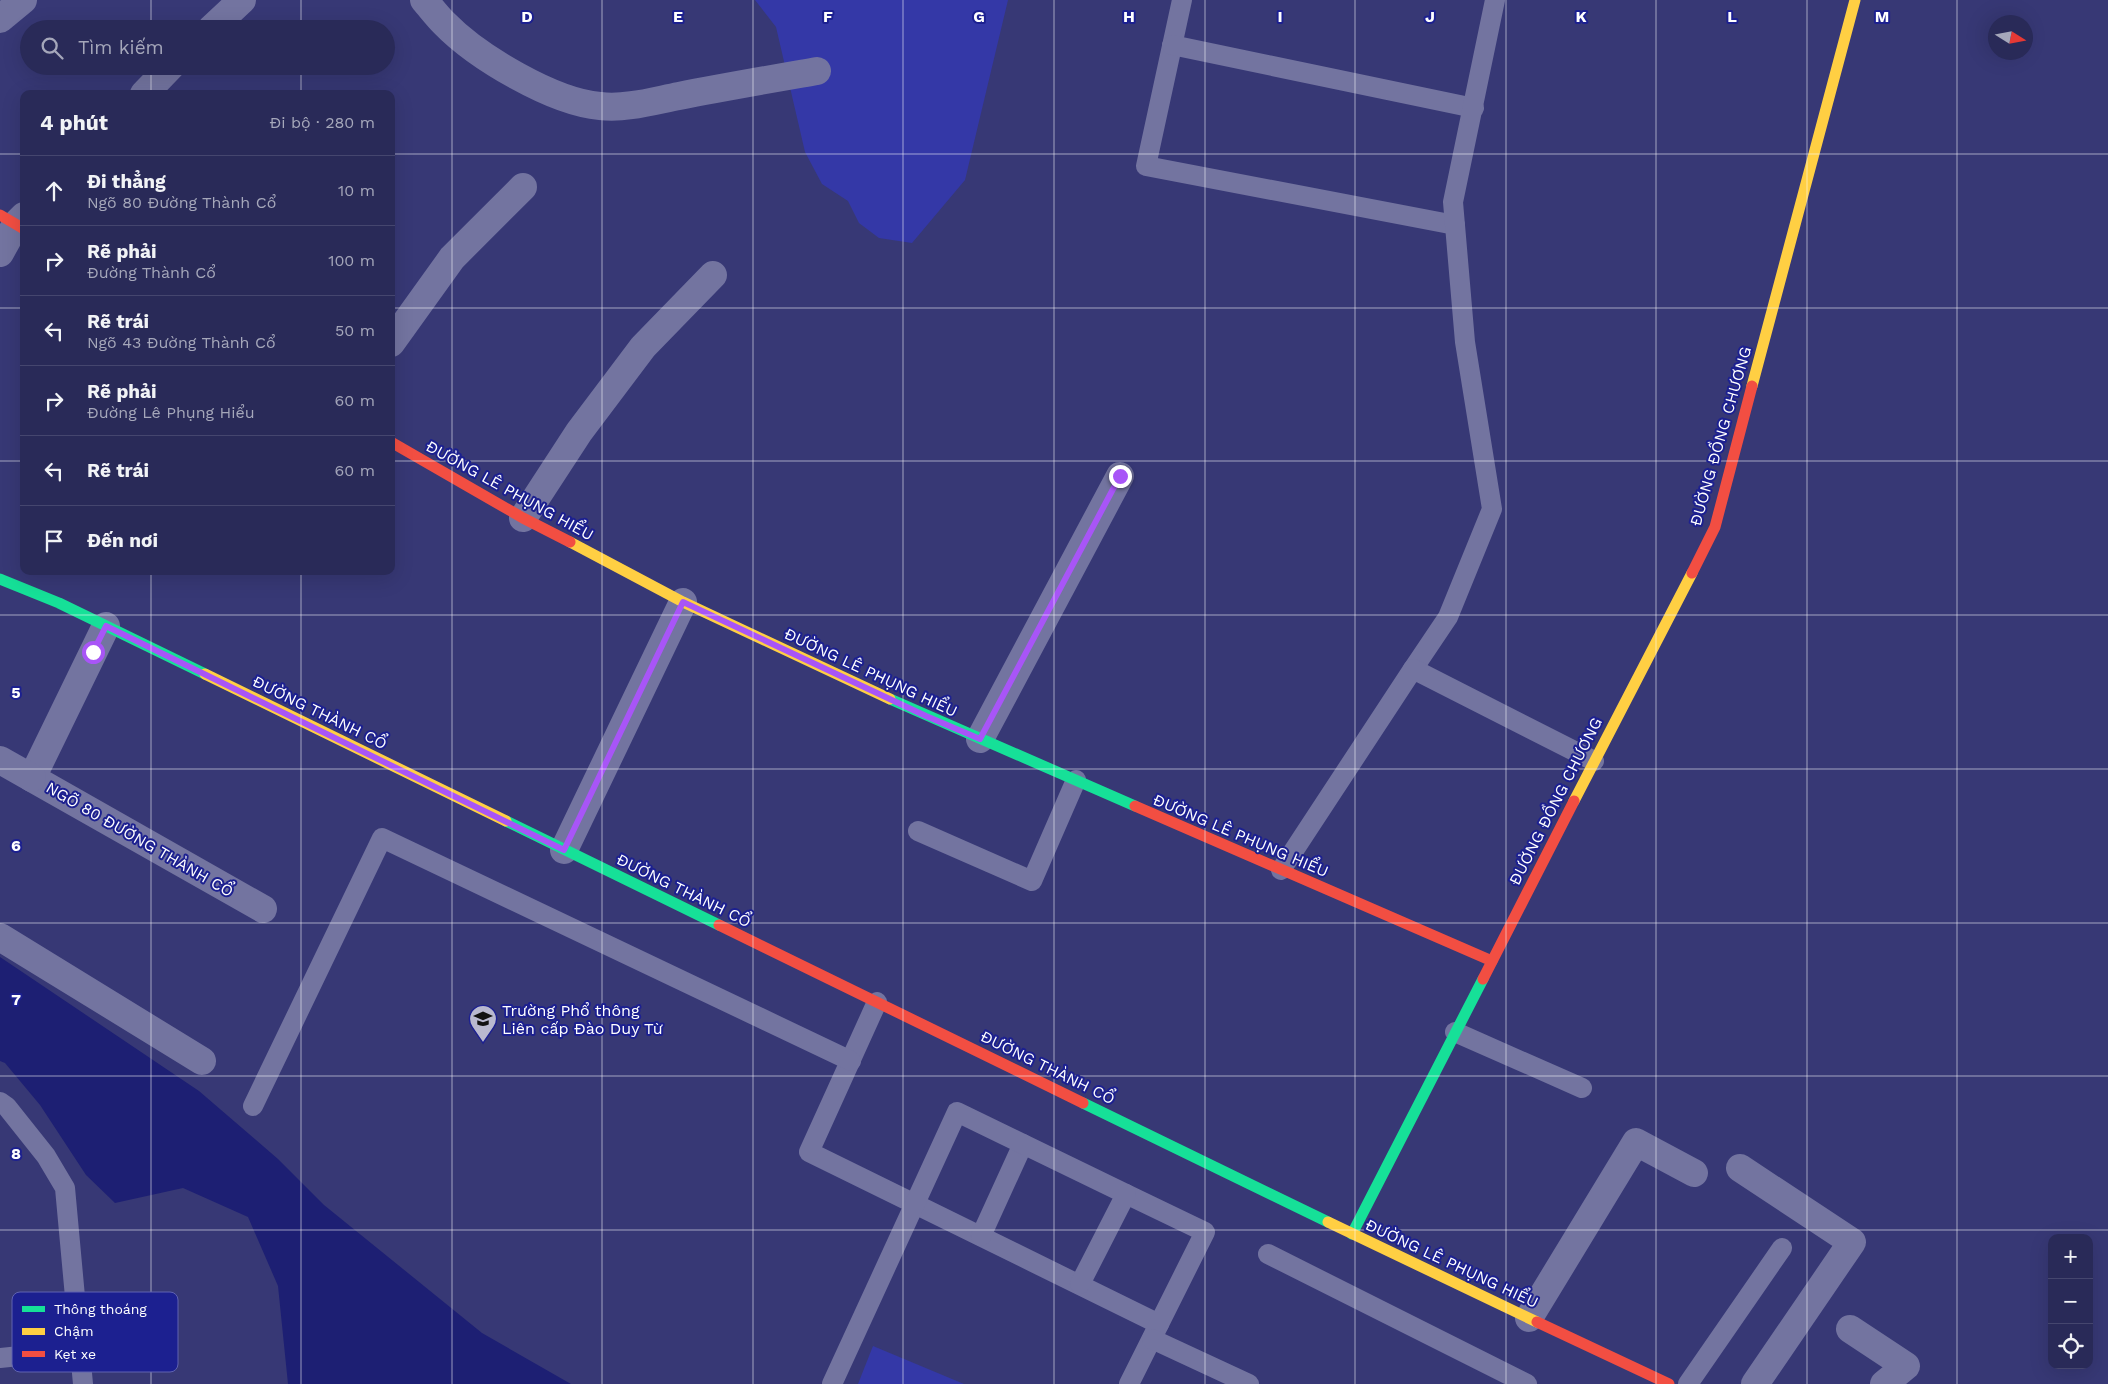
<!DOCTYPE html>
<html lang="vi">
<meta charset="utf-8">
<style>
:root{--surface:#292a58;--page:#31325e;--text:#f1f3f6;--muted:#a5a7ba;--line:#45466e}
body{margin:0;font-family:"Work Sans",sans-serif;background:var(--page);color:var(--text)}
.controls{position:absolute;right:15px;bottom:15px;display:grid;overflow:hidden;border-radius:10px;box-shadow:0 5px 20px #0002}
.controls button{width:45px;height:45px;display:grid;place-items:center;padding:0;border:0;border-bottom:1px solid var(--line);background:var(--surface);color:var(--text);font:25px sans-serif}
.compass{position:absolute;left:1988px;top:15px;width:45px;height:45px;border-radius:50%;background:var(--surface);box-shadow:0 5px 20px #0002;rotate:101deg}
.stop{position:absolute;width:15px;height:15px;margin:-11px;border:4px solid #a855f7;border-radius:50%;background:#fff}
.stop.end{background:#a855f7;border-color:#fff;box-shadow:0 1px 5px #0008}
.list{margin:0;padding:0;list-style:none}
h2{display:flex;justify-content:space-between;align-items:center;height:65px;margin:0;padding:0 20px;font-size:21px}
h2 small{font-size:16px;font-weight:400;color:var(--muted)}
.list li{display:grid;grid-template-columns:32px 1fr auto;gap:15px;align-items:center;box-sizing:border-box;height:70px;padding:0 20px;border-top:1px solid var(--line)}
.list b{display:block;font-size:19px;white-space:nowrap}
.list p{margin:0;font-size:16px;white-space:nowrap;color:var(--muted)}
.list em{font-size:16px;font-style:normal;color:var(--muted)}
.icon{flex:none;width:28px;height:28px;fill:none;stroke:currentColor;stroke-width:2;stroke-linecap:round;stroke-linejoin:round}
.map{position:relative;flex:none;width:2108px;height:1384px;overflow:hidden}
.search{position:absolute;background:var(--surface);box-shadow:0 5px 20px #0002;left:20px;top:20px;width:375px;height:55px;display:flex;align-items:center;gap:12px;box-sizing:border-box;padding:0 18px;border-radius:28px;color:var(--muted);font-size:19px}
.panel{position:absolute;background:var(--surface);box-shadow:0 5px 20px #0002;left:20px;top:90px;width:375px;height:485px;border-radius:10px}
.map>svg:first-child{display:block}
.green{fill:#3438a7}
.water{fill:#1d1f73}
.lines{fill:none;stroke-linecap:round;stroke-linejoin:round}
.lane{stroke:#7374a0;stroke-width:20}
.street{stroke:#7374a0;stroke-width:28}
.fast{stroke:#16e098;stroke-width:11}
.slow{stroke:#ffcf43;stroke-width:11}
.jam{stroke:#f24e42;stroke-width:11}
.route{stroke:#a855f7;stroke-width:6}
.grid{fill:none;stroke:#fff;stroke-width:1;stroke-opacity:0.55}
.labels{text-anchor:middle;stroke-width:4;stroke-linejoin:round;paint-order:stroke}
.street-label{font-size:16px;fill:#fff;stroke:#1c2090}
.poi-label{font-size:16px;fill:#fff;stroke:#1c2090;text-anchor:start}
.key{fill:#1c2090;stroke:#6063b1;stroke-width:1}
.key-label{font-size:14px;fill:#fff}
.grid-label{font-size:16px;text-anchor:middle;font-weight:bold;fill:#fff;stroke:#1c2090;stroke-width:4;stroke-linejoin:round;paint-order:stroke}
</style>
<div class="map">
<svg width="2108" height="1384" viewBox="0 0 2108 1384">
<rect width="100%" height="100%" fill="#373875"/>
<g class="green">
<path d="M755,0H1008L965,180L912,243L879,238L859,223L848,201L822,184L805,152L776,27Z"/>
<path d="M873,1346L964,1384H858Z"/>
</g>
<path class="water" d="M0,957L199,1091L278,1159L324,1205L482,1333L571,1384H288L278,1286L248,1217L183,1188L115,1203L86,1175L40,1105L5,1063L0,1061Z"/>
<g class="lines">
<g class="lane">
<path d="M1182,0L1146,166L1455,225"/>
<path d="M1172,45L1474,108"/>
<path d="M1413,669L1448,617L1492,509L1465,342L1453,202L1495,0"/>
<path d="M918,831L1032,881L1076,780"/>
<path d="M1281,870L1413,669L1594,761"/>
<path d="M877,1002L809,1152L1159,1324"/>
<path d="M1455,1032L1582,1088"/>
<path d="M0,1102L7,1107L46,1156L65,1188L83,1384"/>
<path d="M253,1106L382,838L851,1061"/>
<path d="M1126,1194L1205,1232L1129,1384"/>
<path d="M981,1236L1023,1144"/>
<path d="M1268,1254L1527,1384"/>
<path d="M1152,1339L1249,1384"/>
<path d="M0,1358L123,1345"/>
<path d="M832,1384L957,1112L1126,1194L1080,1284"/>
<path d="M1688,1384L1782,1248"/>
</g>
<g class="street">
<path d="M424,0C431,8 437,16 444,23C477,57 553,102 600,106C626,109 653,101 679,96C724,87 771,79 817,71"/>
<path d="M0,19L23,0"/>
<path d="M211,29L242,0"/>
<path d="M144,94L171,66"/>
<path d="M0,253L16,224L24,216"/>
<path d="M391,343L452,258L523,187"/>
<path d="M523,518L579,432L643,347L713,275"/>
<path d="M106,626L32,778L263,909"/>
<path d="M980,739L1120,476"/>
<path d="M0,760L32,778"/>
<path d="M564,850L683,602"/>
<path d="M0,937L202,1061"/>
<path d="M1740,1168L1852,1242L1755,1384"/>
<path d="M1529,1318L1636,1142L1694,1173"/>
<path d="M1850,1329L1906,1366L1884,1384"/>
</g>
<g class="fast">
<path d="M0,579L59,603L205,674"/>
<path d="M890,699L1135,806"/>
<path d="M506,821L719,925"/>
<path d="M1083,1103L1328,1222"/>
<path d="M1352,1234L1483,979"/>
</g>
<g class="slow">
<path d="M1752,386L1855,0"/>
<path d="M570,542L683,602L890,699"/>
<path d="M205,674L506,821"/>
<path d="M1574,801L1692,573"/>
<path d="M1328,1222L1537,1322"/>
</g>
<g class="jam">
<path d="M0,215L24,229"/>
<path d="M391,442L523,518L570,542"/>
<path d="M1692,573L1715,527L1752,386"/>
<path d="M1135,806L1492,961"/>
<path d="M719,925L1083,1103"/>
<path d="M1483,979L1574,801"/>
<path d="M1537,1322L1669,1384"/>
</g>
</g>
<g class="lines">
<path class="route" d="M93,652L106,626L564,850L683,602L926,716L980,739L1120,476"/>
</g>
<path class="grid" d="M151,0V29M301,0V29M452,0V1384M602,0V1384M753,0V1384M903,0V1384M1054,0V1384M1205,0V1384M1355,0V1384M1506,0V1384M1656,0V1384M1807,0V1384M1957,0V1384M151,66V94M301,66V94M0,154H24M391,154H2108M0,308H24M391,308H2108M0,461H24M391,461H2108M151,571V1384M301,571V1384M0,615H2108M0,769H2108M0,923H2108M0,1076H2108M0,1230H2108"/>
<defs>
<symbol id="school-pin" viewBox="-11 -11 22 30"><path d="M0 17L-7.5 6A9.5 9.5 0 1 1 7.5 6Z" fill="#b9b9cf" stroke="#1c2090"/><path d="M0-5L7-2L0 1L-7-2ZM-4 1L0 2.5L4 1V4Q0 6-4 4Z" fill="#111"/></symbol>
</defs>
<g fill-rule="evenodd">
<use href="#school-pin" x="467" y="1003" width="32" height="43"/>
</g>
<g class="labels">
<g class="street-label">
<text transform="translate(1720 436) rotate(-74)" y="6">ĐƯỜNG ĐỒNG CHƯƠNG</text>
<text transform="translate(510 490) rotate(29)" y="6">ĐƯỜNG LÊ PHỤNG HIỂU</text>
<text transform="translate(871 672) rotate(25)" y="6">ĐƯỜNG LÊ PHỤNG HIỂU</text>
<text transform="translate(320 712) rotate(26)" y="6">ĐƯỜNG THÀNH CỔ</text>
<text transform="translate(1555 801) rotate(-63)" y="6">ĐƯỜNG ĐỒNG CHƯƠNG</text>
<text transform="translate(1241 835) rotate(23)" y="6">ĐƯỜNG LÊ PHỤNG HIỂU</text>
<text transform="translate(140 839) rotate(30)" y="6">NGÕ 80 ĐƯỜNG THÀNH CỔ</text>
<text transform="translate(684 890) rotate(26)" y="6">ĐƯỜNG THÀNH CỔ</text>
<text transform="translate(1048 1067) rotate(26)" y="6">ĐƯỜNG THÀNH CỔ</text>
<text transform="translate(1452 1263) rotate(25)" y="6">ĐƯỜNG LÊ PHỤNG HIỂU</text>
</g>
<g class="poi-label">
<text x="502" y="1016">Trường Phổ thông<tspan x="502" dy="18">Liên cấp Đào Duy Từ</tspan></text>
</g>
</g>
<rect x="12" y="1292" width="166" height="80" rx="8" class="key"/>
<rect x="22" y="1306" width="23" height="6" fill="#16e098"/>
<rect x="22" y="1328" width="23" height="7" fill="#ffcf43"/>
<rect x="22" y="1351" width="23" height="6" fill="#f24e42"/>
<g class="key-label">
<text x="54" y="1314">Thông thoáng</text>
<text x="54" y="1336">Chậm</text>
<text x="54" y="1359">Kẹt xe</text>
</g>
<g class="grid-label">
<text x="527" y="22">D</text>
<text x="678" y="22">E</text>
<text x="828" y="22">F</text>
<text x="979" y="22">G</text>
<text x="1129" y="22">H</text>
<text x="1280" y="22">I</text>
<text x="1430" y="22">J</text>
<text x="1581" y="22">K</text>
<text x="1732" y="22">L</text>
<text x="1882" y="22">M</text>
<text x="16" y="698">5</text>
<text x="16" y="851">6</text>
<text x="16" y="1005">7</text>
<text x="16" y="1159">8</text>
</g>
</svg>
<div class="controls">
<button>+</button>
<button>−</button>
<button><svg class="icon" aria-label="locate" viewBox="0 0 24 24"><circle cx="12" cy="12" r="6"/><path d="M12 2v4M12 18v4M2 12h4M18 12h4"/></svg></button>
</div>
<svg class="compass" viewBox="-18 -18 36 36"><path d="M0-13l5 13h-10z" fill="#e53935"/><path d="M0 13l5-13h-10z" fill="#a5a7ba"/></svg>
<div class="stop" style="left:93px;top:652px"></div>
<div class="stop end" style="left:1120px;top:476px"></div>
<div class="search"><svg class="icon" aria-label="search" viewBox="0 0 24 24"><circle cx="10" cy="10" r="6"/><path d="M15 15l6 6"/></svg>Tìm kiếm</div>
<section class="panel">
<h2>4 phút<small>Đi bộ · 280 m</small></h2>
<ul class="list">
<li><svg class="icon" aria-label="ahead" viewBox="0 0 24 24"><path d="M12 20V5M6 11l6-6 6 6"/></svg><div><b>Đi thẳng</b><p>Ngõ 80 Đường Thành Cổ</p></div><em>10 m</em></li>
<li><svg class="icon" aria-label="right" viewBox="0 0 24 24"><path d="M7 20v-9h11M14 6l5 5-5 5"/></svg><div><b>Rẽ phải</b><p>Đường Thành Cổ</p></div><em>100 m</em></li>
<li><svg class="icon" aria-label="left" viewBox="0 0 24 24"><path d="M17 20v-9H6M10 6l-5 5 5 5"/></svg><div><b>Rẽ trái</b><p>Ngõ 43 Đường Thành Cổ</p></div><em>50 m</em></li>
<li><svg class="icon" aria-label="right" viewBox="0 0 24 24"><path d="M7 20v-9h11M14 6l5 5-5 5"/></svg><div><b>Rẽ phải</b><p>Đường Lê Phụng Hiểu</p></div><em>60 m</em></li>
<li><svg class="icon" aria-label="left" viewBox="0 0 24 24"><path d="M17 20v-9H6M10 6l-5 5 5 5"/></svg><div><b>Rẽ trái</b></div><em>60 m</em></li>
<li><svg class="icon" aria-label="arrive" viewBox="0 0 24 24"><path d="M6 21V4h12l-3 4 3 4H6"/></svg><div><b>Đến nơi</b></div></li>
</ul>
</section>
</div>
